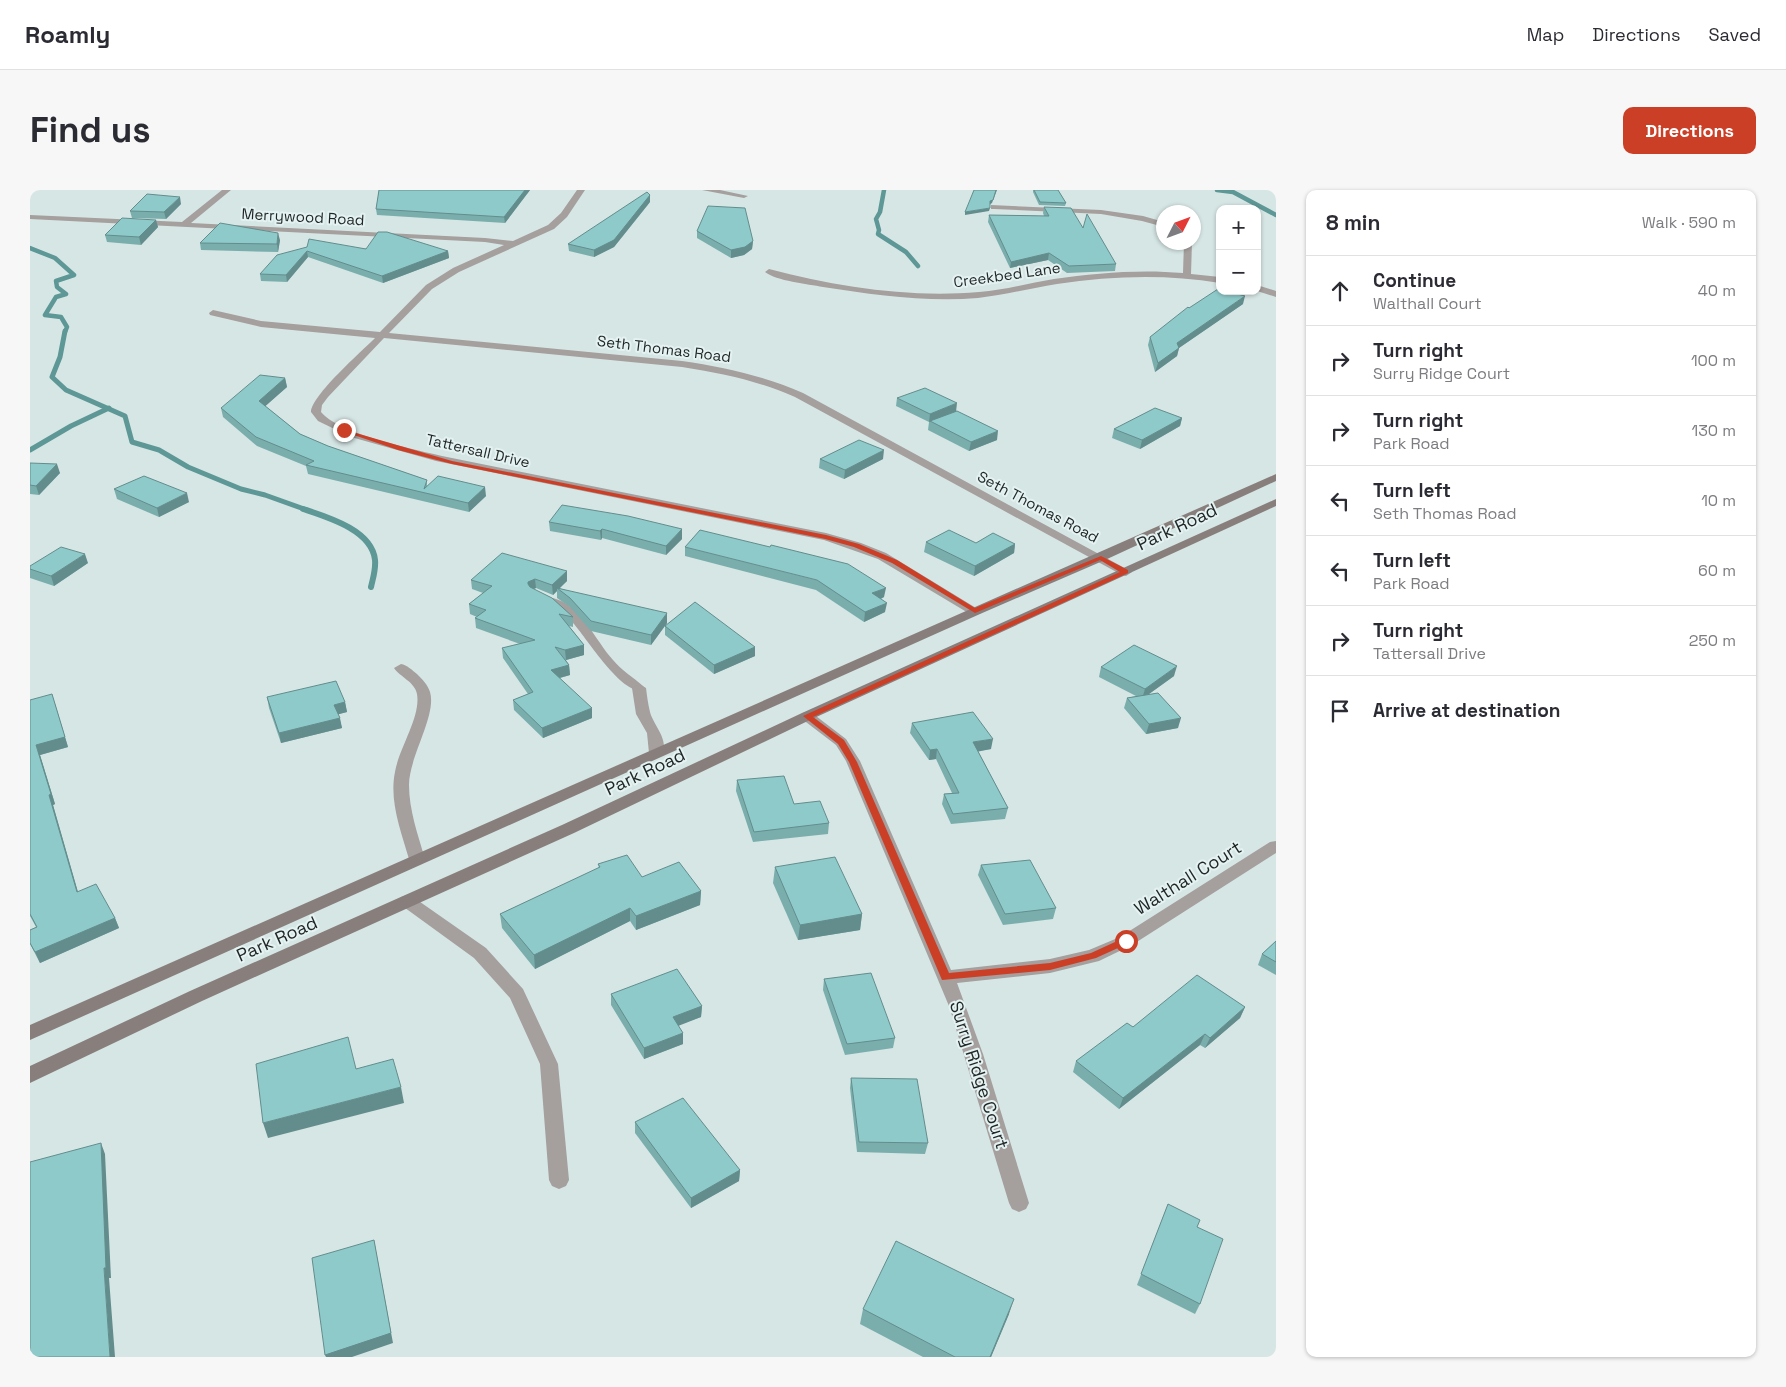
<!DOCTYPE html>
<meta charset="utf-8">
<style>
:root{--surface:#fff;--page:#f7f7f7;--text:#2b2b33;--muted:#7c7c81;--line:#e1e1e2;--accent:#cb3f27}
body{margin:0;font-family:"Space Grotesk",sans-serif;background:var(--page);color:var(--text)}
.controls{position:absolute;right:15px;top:15px;display:grid;overflow:hidden;border-radius:10px;box-shadow:0 1px 4px #0004}
.controls button{width:45px;height:45px;display:grid;place-items:center;padding:0;border:0;border-bottom:1px solid var(--line);background:var(--surface);color:var(--text);font:25px sans-serif}
.compass{position:absolute;left:1126px;top:15px;width:45px;height:45px;border-radius:50%;background:var(--surface);box-shadow:0 1px 4px #0004;rotate:48deg}
.stop{position:absolute;width:15px;height:15px;margin:-11px;border:4px solid #cb3f27;border-radius:50%;background:#fff}
.stop.end{background:#cb3f27;border-color:#fff;box-shadow:0 1px 5px #0008}
.list{margin:0;padding:0;list-style:none}
h2{display:flex;justify-content:space-between;align-items:center;height:65px;margin:0;padding:0 20px;font-size:21px}
h2 small{font-size:16px;font-weight:400;color:var(--muted)}
.list li{display:grid;grid-template-columns:32px 1fr auto;gap:15px;align-items:center;box-sizing:border-box;height:70px;padding:0 20px;border-top:1px solid var(--line)}
.list b{display:block;font-size:19px;white-space:nowrap}
.list p{margin:0;font-size:16px;white-space:nowrap;color:var(--muted)}
.list em{font-size:16px;font-style:normal;color:var(--muted)}
.icon{flex:none;width:28px;height:28px;fill:none;stroke:currentColor;stroke-width:2;stroke-linecap:round;stroke-linejoin:round}
.map{position:relative;flex:none;width:1246px;height:1167px;overflow:hidden;border-radius:10px}
header{display:flex;align-items:center;gap:30px;box-sizing:border-box;height:70px;padding:0 25px;background:var(--surface);border-bottom:1px solid var(--line)}
header strong{font-size:24px}
nav{display:flex;gap:28px;margin-inline-start:auto;font-size:18px}
.intro{display:flex;align-items:center;justify-content:space-between;box-sizing:border-box;height:120px;padding:0 30px}
h1{margin:0;font-size:35px}
.button{padding:12px 22px;border-radius:10px;background:var(--accent);color:#fff;font-size:18px;font-weight:700}
main{display:flex;gap:30px;padding:0 30px}
aside{flex:1;background:var(--surface);border-radius:10px;box-shadow:0 1px 4px #0004}
.map>svg:first-child{display:block}
.lines{fill:none;stroke-linecap:round;stroke-linejoin:round}
.stream-far2{stroke:#5d9796;stroke-width:4.5}
.stream-far1{stroke:#5d9796;stroke-width:5}
.stream{stroke:#5d9796;stroke-width:6}
.lane{fill:#a59f9e;fill-rule:evenodd}
.street{fill:#a59f9e;fill-rule:evenodd}
.secondary{fill:#887f7d;fill-rule:evenodd}
.wall{fill:#7aaead}
.shaded-wall{fill:#638d8d}
.building{fill:#8ecac9;stroke:#638d8d}
.route{fill:#cb3f27}
.labels{text-anchor:middle;stroke-width:4;stroke-linejoin:round;paint-order:stroke}
.far-street-label{font-size:15px;fill:#1f2424;stroke:#e4f3f2}
.street-label{font-size:18px;fill:#1f2424;stroke:#e4f3f2}
</style>
<header>
<strong>Roamly</strong>
<nav><a>Map</a><a>Directions</a><a>Saved</a></nav>
</header>
<div class="intro"><h1>Find us</h1><a class="button">Directions</a></div>
<main>
<div class="map">
<svg width="1246" height="1167" viewBox="0 0 1246 1167">
<rect width="100%" height="100%" fill="#d6e6e5"/>
<g class="lines">
<g class="stream-far2">
<path d="M854,0L850,22L846,29L849,40L848,44L876,62L888,76"/>
<path d="M1187,0L1203,2L1246,25"/>
<path d="M0,58L25,68L44,85L26,91L27,97L36,104L26,107L15,125L31,127L37,137L35,142"/>
</g>
<g class="stream-far1">
<path d="M35,141L30,167L22,187L36,200L95,226L102,252L129,260L158,277L211,299L235,305L277,320"/>
<path d="M0,260L41,236L79,218"/>
</g>
<path class="stream" d="M273,319C297,327 342,340 345,370C346,379 343,388 341,397"/>
<path class="lane" d="M523,408C551,415 565,450 583,470C591,480 603,487 613,496L615,498L613,500C592,506 556,447 543,433C536,425 528,419 519,413L518,411L519,409Z"/>
<g class="street">
<path d="M192,0H201L161,33L455,48L483,51L518,35L531,23L547,0H555L537,27L524,39L429,82L402,99L359,143L652,171C694,177 734,186 773,203L1102,382L1096,386L1092,385L765,207C729,191 691,183 652,177L354,148L298,207L292,215L291,222C309,244 383,259 412,266L796,343L831,353L856,363L951,421L950,424H940L848,369L794,350L406,271L321,247L288,231L281,222C282,205 331,162 345,148L231,137L180,125L179,123L183,120L231,131L350,142L396,95L423,78L474,55L455,52L0,29V25L152,32Z"/>
<path d="M672,0H690L718,6L714,8Z"/>
<path d="M961,15L1071,20L1113,26L1134,32V37L1112,31L1071,24L964,19H961Z"/>
<path d="M1154,52H1162L1161,84L1190,87V93C1135,84 1082,86 1027,94C1001,98 975,105 948,108C896,112 844,105 793,97C778,94 746,91 735,82L739,79C807,97 879,108 949,102C975,100 999,93 1024,89C1066,83 1110,79 1153,83Z"/>
<path d="M1227,95L1246,101V107L1227,101Z"/>
<path d="M371,474C377,475 382,480 387,484C392,489 398,495 400,502C407,525 379,567 379,595C379,620 388,645 395,669L393,673L387,675L381,673L379,669C371,641 359,611 365,582C369,558 391,527 387,504C385,492 370,487 364,478Z"/>
<path d="M609,494L616,498C617,506 618,514 620,522C623,535 641,551 631,566H621L619,563L617,543L606,524L602,498Z"/>
<path d="M777,522L782,523L816,549L830,571L921,780L1020,769L1059,760L1090,747L1240,652L1246,651V663L1102,755L1069,771L1020,783L927,793L953,864L999,1013L996,1019L989,1022L982,1019L979,1013L919,816L816,571L806,555L772,529L770,526L772,523Z"/>
<path d="M377,705L383,707L456,758L493,799L528,874L539,990L536,996L529,999L522,996L519,990L510,874L480,808L444,768L371,715L369,711L371,707Z"/>
</g>
<g class="secondary">
<path d="M1246,284V291L1075,370L950,424L0,850V835Z"/>
<path d="M1246,309V316L782,529L544,643L172,811L0,893V876L160,801L532,635L772,523Z"/>
</g>
</g>
<g class="wall">
<path d="M349,0H500L475,33L347,25L346,19Z"/>
<path d="M1003,0H1028L1036,13L1035,16L1009,15L1003,2Z"/>
<path d="M620,12L584,57L564,67L539,61L538,54Z"/>
<path d="M151,14L136,29L102,28L100,21Z"/>
<path d="M1014,17L1053,38L1086,74L1085,81L1037,83L1018,70L980,78L958,32L959,25L1014,26L1013,23Z"/>
<path d="M126,30L128,37L111,55L77,52L75,45Z"/>
<path d="M667,41L723,51L722,59L714,65L701,68L667,48Z"/>
<path d="M250,50L248,62L171,60L170,53Z"/>
<path d="M277,57L418,61L419,68L353,93L278,67L257,92L231,91L230,84Z"/>
<path d="M1213,114L1149,158L1147,166L1125,182L1118,155L1120,147L1159,118Z"/>
<path d="M255,188L257,197L235,216L270,244L298,256L397,290V296L456,306L439,322L278,284L276,276L227,256L193,227L191,218Z"/>
<path d="M867,208L926,221L967,250L939,261L898,240L899,232L866,216Z"/>
<path d="M1152,228L1150,236L1110,259L1082,248L1084,239Z"/>
<path d="M790,269H853L814,289L789,278Z"/>
<path d="M0,273L30,283L9,305L0,304Z"/>
<path d="M84,299L159,312L129,327L87,309Z"/>
<path d="M519,332L652,349L636,365L572,348L571,350L520,341Z"/>
<path d="M896,352L985,354L984,363L944,386L894,362Z"/>
<path d="M655,357L854,407L851,409L855,422L834,432L786,400L655,366Z"/>
<path d="M58,373L24,396L0,388V376Z"/>
<path d="M537,381V391L529,398L637,433L636,435L725,466L684,484L635,445V436L621,455L561,441L540,417L527,408V401L523,405L506,398L504,399L543,427V437L539,436L554,455V465L536,470L539,475L540,485L530,488L562,528L513,548L484,520L483,510L498,504L473,468L472,458L490,454L446,438L445,428L447,427L440,424L439,414L453,403L442,399L441,390Z"/>
<path d="M1071,477L1144,486L1119,504L1148,538L1116,544L1094,518L1097,508L1106,506L1069,487Z"/>
<path d="M237,507L315,512L317,522L308,524L312,538L251,553L239,518Z"/>
<path d="M0,510L25,514L38,557L10,565L25,614L23,615L48,702L85,728L89,738L10,773L0,754V740L6,737L0,726Z"/>
<path d="M882,533L961,559L948,561L978,618L975,629L921,634L912,614L914,604L922,603L906,569L899,570L880,543Z"/>
<path d="M707,590L764,614L799,633L798,644L723,652L706,601Z"/>
<path d="M568,674L612,687L671,701L670,715L606,740L600,731L505,779L472,738L470,724L569,678Z"/>
<path d="M951,675L1026,718L1023,729L973,735L948,685Z"/>
<path d="M745,677L832,724L830,740L768,750L743,693Z"/>
<path d="M1246,751V785L1228,775L1232,764Z"/>
<path d="M794,789L865,848L863,858L815,865L793,800Z"/>
<path d="M581,804L672,816L671,827L648,835L653,854L614,869L581,815Z"/>
<path d="M1215,817L1210,828L1175,858L1170,855L1089,919L1043,882L1046,871L1103,837Z"/>
<path d="M821,888L898,953L895,964L827,962L820,898Z"/>
<path d="M605,932L710,980L709,991L661,1018L605,943Z"/>
<path d="M1138,1014L1167,1037L1170,1114L1165,1124L1107,1095Z"/>
<path d="M833,1119L979,1124L961,1167H893L830,1134Z"/>
</g>
<g class="shaded-wall">
<path d="M495,0H500L475,33L474,27Z"/>
<path d="M966,0H967L962,13L959,15L960,11Z"/>
<path d="M620,5V12L584,57L564,67V60Z"/>
<path d="M150,7L151,14L136,29L134,22Z"/>
<path d="M960,18L959,21L935,25V22Z"/>
<path d="M126,30L128,37L111,55L109,47Z"/>
<path d="M248,43L250,50L248,62L247,54Z"/>
<path d="M723,51L722,59L714,65L701,68V60Z"/>
<path d="M277,61L278,67L257,92L256,85Z"/>
<path d="M418,61L419,68L353,93L352,86Z"/>
<path d="M1019,63L1018,70L980,78L981,72Z"/>
<path d="M1215,106L1213,114L1146,160L1149,158L1147,166L1125,182L1128,173L1147,153Z"/>
<path d="M255,188L257,197L231,220L229,211Z"/>
<path d="M927,213L926,222L899,232L900,224Z"/>
<path d="M1152,228L1150,236L1110,259L1112,250Z"/>
<path d="M968,241L967,250L939,261L941,252Z"/>
<path d="M854,260L853,269L814,289L815,280Z"/>
<path d="M27,274L30,283L9,305L6,296Z"/>
<path d="M455,297L456,306L439,322L438,313Z"/>
<path d="M157,303L159,312L129,327L127,318Z"/>
<path d="M572,339V348L571,350L570,341Z"/>
<path d="M652,339V349L636,365V356Z"/>
<path d="M985,354L984,363L944,386L945,376Z"/>
<path d="M55,364L58,373L24,396L21,386Z"/>
<path d="M537,381V391L529,399L527,398V401L523,405L522,395Z"/>
<path d="M505,389L506,398L499,401L498,394V392Z"/>
<path d="M856,398L854,407L841,413L842,403Z"/>
<path d="M857,413L855,422L834,432L835,422Z"/>
<path d="M637,423V433L621,455V445Z"/>
<path d="M554,455V465L536,470L535,460Z"/>
<path d="M725,457V466L684,484V475Z"/>
<path d="M539,475L540,485L522,490L521,480Z"/>
<path d="M1147,476L1144,486L1112,509L1115,499Z"/>
<path d="M22,504L38,557L10,565L25,614L23,615L51,713L47,702L19,605L6,555Z"/>
<path d="M315,512L317,522L306,525L304,515Z"/>
<path d="M562,518V528L513,548L512,538Z"/>
<path d="M310,528L312,538L251,553L249,543Z"/>
<path d="M1151,528L1148,538L1116,544L1119,534Z"/>
<path d="M963,549L961,559L941,563L943,552Z"/>
<path d="M907,559L906,569L899,570L900,560Z"/>
<path d="M671,701L670,715L606,740V726Z"/>
<path d="M600,718V731L505,779L504,765Z"/>
<path d="M832,724L830,740L768,750L770,735Z"/>
<path d="M85,728L89,738L10,773L5,762Z"/>
<path d="M672,816L671,827L643,838V827Z"/>
<path d="M1215,817L1210,828L1175,858L1180,848Z"/>
<path d="M653,843V854L614,869V858Z"/>
<path d="M1175,844L1170,855L1089,919L1093,908Z"/>
<path d="M371,897L374,913L238,948L233,933Z"/>
<path d="M71,953L75,964L81,1088H79L85,1167H80L74,1078Z"/>
<path d="M710,980L709,991L661,1018V1008Z"/>
<path d="M344,1050L363,1153L322,1167H296L295,1165Z"/>
<path d="M984,1109L979,1124L961,1167H960Z"/>
</g>
<g class="building">
<path d="M349,0H495L474,27L346,19Z"/>
<path d="M944,0H966L963,10L960,11V18L935,22Z"/>
<path d="M1004,0H1028L1036,13L1010,12Z"/>
<path d="M617,2L620,5L584,50L564,60L538,54Z"/>
<path d="M117,4L150,7L134,22L100,21Z"/>
<path d="M678,16L715,18L723,51L715,57L701,60L667,41Z"/>
<path d="M1014,17L1041,18L1053,38L1057,24L1086,74L1039,76L1019,63L981,72L959,25L1019,26Z"/>
<path d="M92,28L126,30L109,47L75,45Z"/>
<path d="M190,33L248,43L247,54L170,53Z"/>
<path d="M348,42H357L418,61L352,86L277,61L256,85L230,84L247,65L277,57L279,49L336,59Z"/>
<path d="M1188,99L1190,100V101H1196L1215,106L1147,153L1149,158L1128,173L1120,147L1158,117L1159,118Z"/>
<path d="M230,185L255,188L229,211L270,244L298,256L397,290L394,299L408,286L455,297L438,313L276,275L284,271L226,247L191,218Z"/>
<path d="M895,198L927,213L900,224L867,208Z"/>
<path d="M1125,218L1152,228L1112,250L1084,239Z"/>
<path d="M927,221L968,241L941,252L900,231Z"/>
<path d="M829,250L854,260L815,280L790,269Z"/>
<path d="M0,273L27,274L6,296L0,295Z"/>
<path d="M114,286L157,303L127,318L84,299Z"/>
<path d="M532,315L598,326L652,339L636,356L572,339L570,341L519,332Z"/>
<path d="M670,340L740,357L741,355L818,374L856,398L842,403L857,413L835,422L787,390L655,357Z"/>
<path d="M919,340L946,353L963,343L985,354L945,376L896,352Z"/>
<path d="M31,357L55,364L21,386L0,379V376Z"/>
<path d="M472,363L537,381L522,395L505,389L498,392V394L500,397L522,408L543,427L529,424L554,455L535,460L525,457L539,475L521,480L562,518L512,538L483,510L503,502L472,458L505,450L445,428L456,420L439,414L462,396L441,390Z"/>
<path d="M527,398L637,423L621,445L561,431L540,408Z"/>
<path d="M665,412L725,457L684,475L635,436Z"/>
<path d="M1104,455L1147,476L1115,499L1071,477Z"/>
<path d="M306,491L315,512L304,515L310,528L249,543L237,507Z"/>
<path d="M1128,503L1151,528L1119,534L1097,508Z"/>
<path d="M22,504L35,547L6,555L21,604L19,605L47,702L66,694L85,728L5,762L0,753V740L7,737L0,724V510Z"/>
<path d="M943,522L963,549L943,552L978,618L923,624L914,604L929,603L907,559L900,560L882,533Z"/>
<path d="M754,586L764,614L790,611L799,633L724,642L707,590Z"/>
<path d="M597,665L612,687L649,672L671,701L606,726L600,718L504,765L470,724L570,677L568,674Z"/>
<path d="M805,667L832,724L770,735L745,677Z"/>
<path d="M1000,670L1026,718L975,724L951,675Z"/>
<path d="M1246,751V772L1232,764Z"/>
<path d="M647,779L672,816L643,827L653,843L614,858L581,804Z"/>
<path d="M841,783L865,848L817,854L794,789Z"/>
<path d="M1167,785L1215,817L1180,848L1175,844L1093,908L1046,871L1097,833L1103,837Z"/>
<path d="M318,847L326,879L363,869L371,897L233,933L226,874Z"/>
<path d="M821,888L887,889L898,953L829,952Z"/>
<path d="M653,908L710,980L661,1008L605,932Z"/>
<path d="M71,953L76,1078H74L80,1167H0V972Z"/>
<path d="M1138,1014L1170,1030L1167,1037L1193,1049L1170,1114L1111,1084Z"/>
<path d="M344,1050L361,1143L295,1165L282,1068Z"/>
<path d="M866,1051L984,1109L960,1167H925L833,1119Z"/>
</g>
<path class="route" d="M312,239L422,271L796,345L829,354L867,370L945,418L1071,366L1098,380V383L783,527L814,550L827,572L919,783L1020,773L1061,763L1096,747L1099,748V753L1066,768L1020,780L912,790L819,572L808,554L773,526L1090,382L1070,370L945,423L862,373L824,357L795,349L422,274L368,260L312,241Z"/>
<g class="labels">
<g class="far-street-label">
<text transform="translate(273 27) rotate(3)" y="5">Merrywood Road</text>
<text transform="translate(977 85) rotate(-8)" y="5">Creekbed Lane</text>
<text transform="translate(634 159) rotate(7)" y="5">Seth Thomas Road</text>
<text transform="translate(448 261) rotate(13)" y="5">Tattersall Drive</text>
<text transform="translate(1008 317) rotate(28)" y="5">Seth Thomas Road</text>
</g>
<g class="street-label">
<text transform="translate(1147 337) rotate(-25)" y="6">Park Road</text>
<text transform="translate(615 582) rotate(-25)" y="6">Park Road</text>
<text transform="translate(1158 688) rotate(-32)" y="6">Walthall Court</text>
<text transform="translate(247 749) rotate(-24)" y="6">Park Road</text>
<text transform="translate(949 885) rotate(72)" y="6">Surry Ridge Court</text>
</g>
</g>
</svg>
<div class="controls">
<button>+</button>
<button>−</button>
</div>
<svg class="compass" viewBox="-18 -18 36 36"><path d="M0-13l5 13h-10z" fill="#e53935"/><path d="M0 13l5-13h-10z" fill="#7c7c81"/></svg>
<div class="stop" style="left:1096px;top:751px"></div>
<div class="stop end" style="left:314px;top:240px"></div>
</div>
<aside>
<h2>8 min<small>Walk · 590 m</small></h2>
<ul class="list">
<li><svg class="icon" aria-label="ahead" viewBox="0 0 24 24"><path d="M12 20V5M6 11l6-6 6 6"/></svg><div><b>Continue</b><p>Walthall Court</p></div><em>40 m</em></li>
<li><svg class="icon" aria-label="right" viewBox="0 0 24 24"><path d="M7 20v-9h11M14 6l5 5-5 5"/></svg><div><b>Turn right</b><p>Surry Ridge Court</p></div><em>100 m</em></li>
<li><svg class="icon" aria-label="right" viewBox="0 0 24 24"><path d="M7 20v-9h11M14 6l5 5-5 5"/></svg><div><b>Turn right</b><p>Park Road</p></div><em>130 m</em></li>
<li><svg class="icon" aria-label="left" viewBox="0 0 24 24"><path d="M17 20v-9H6M10 6l-5 5 5 5"/></svg><div><b>Turn left</b><p>Seth Thomas Road</p></div><em>10 m</em></li>
<li><svg class="icon" aria-label="left" viewBox="0 0 24 24"><path d="M17 20v-9H6M10 6l-5 5 5 5"/></svg><div><b>Turn left</b><p>Park Road</p></div><em>60 m</em></li>
<li><svg class="icon" aria-label="right" viewBox="0 0 24 24"><path d="M7 20v-9h11M14 6l5 5-5 5"/></svg><div><b>Turn right</b><p>Tattersall Drive</p></div><em>250 m</em></li>
<li><svg class="icon" aria-label="arrive" viewBox="0 0 24 24"><path d="M6 21V4h12l-3 4 3 4H6"/></svg><div><b>Arrive at destination</b></div></li>
</ul>
</aside>
</main>
